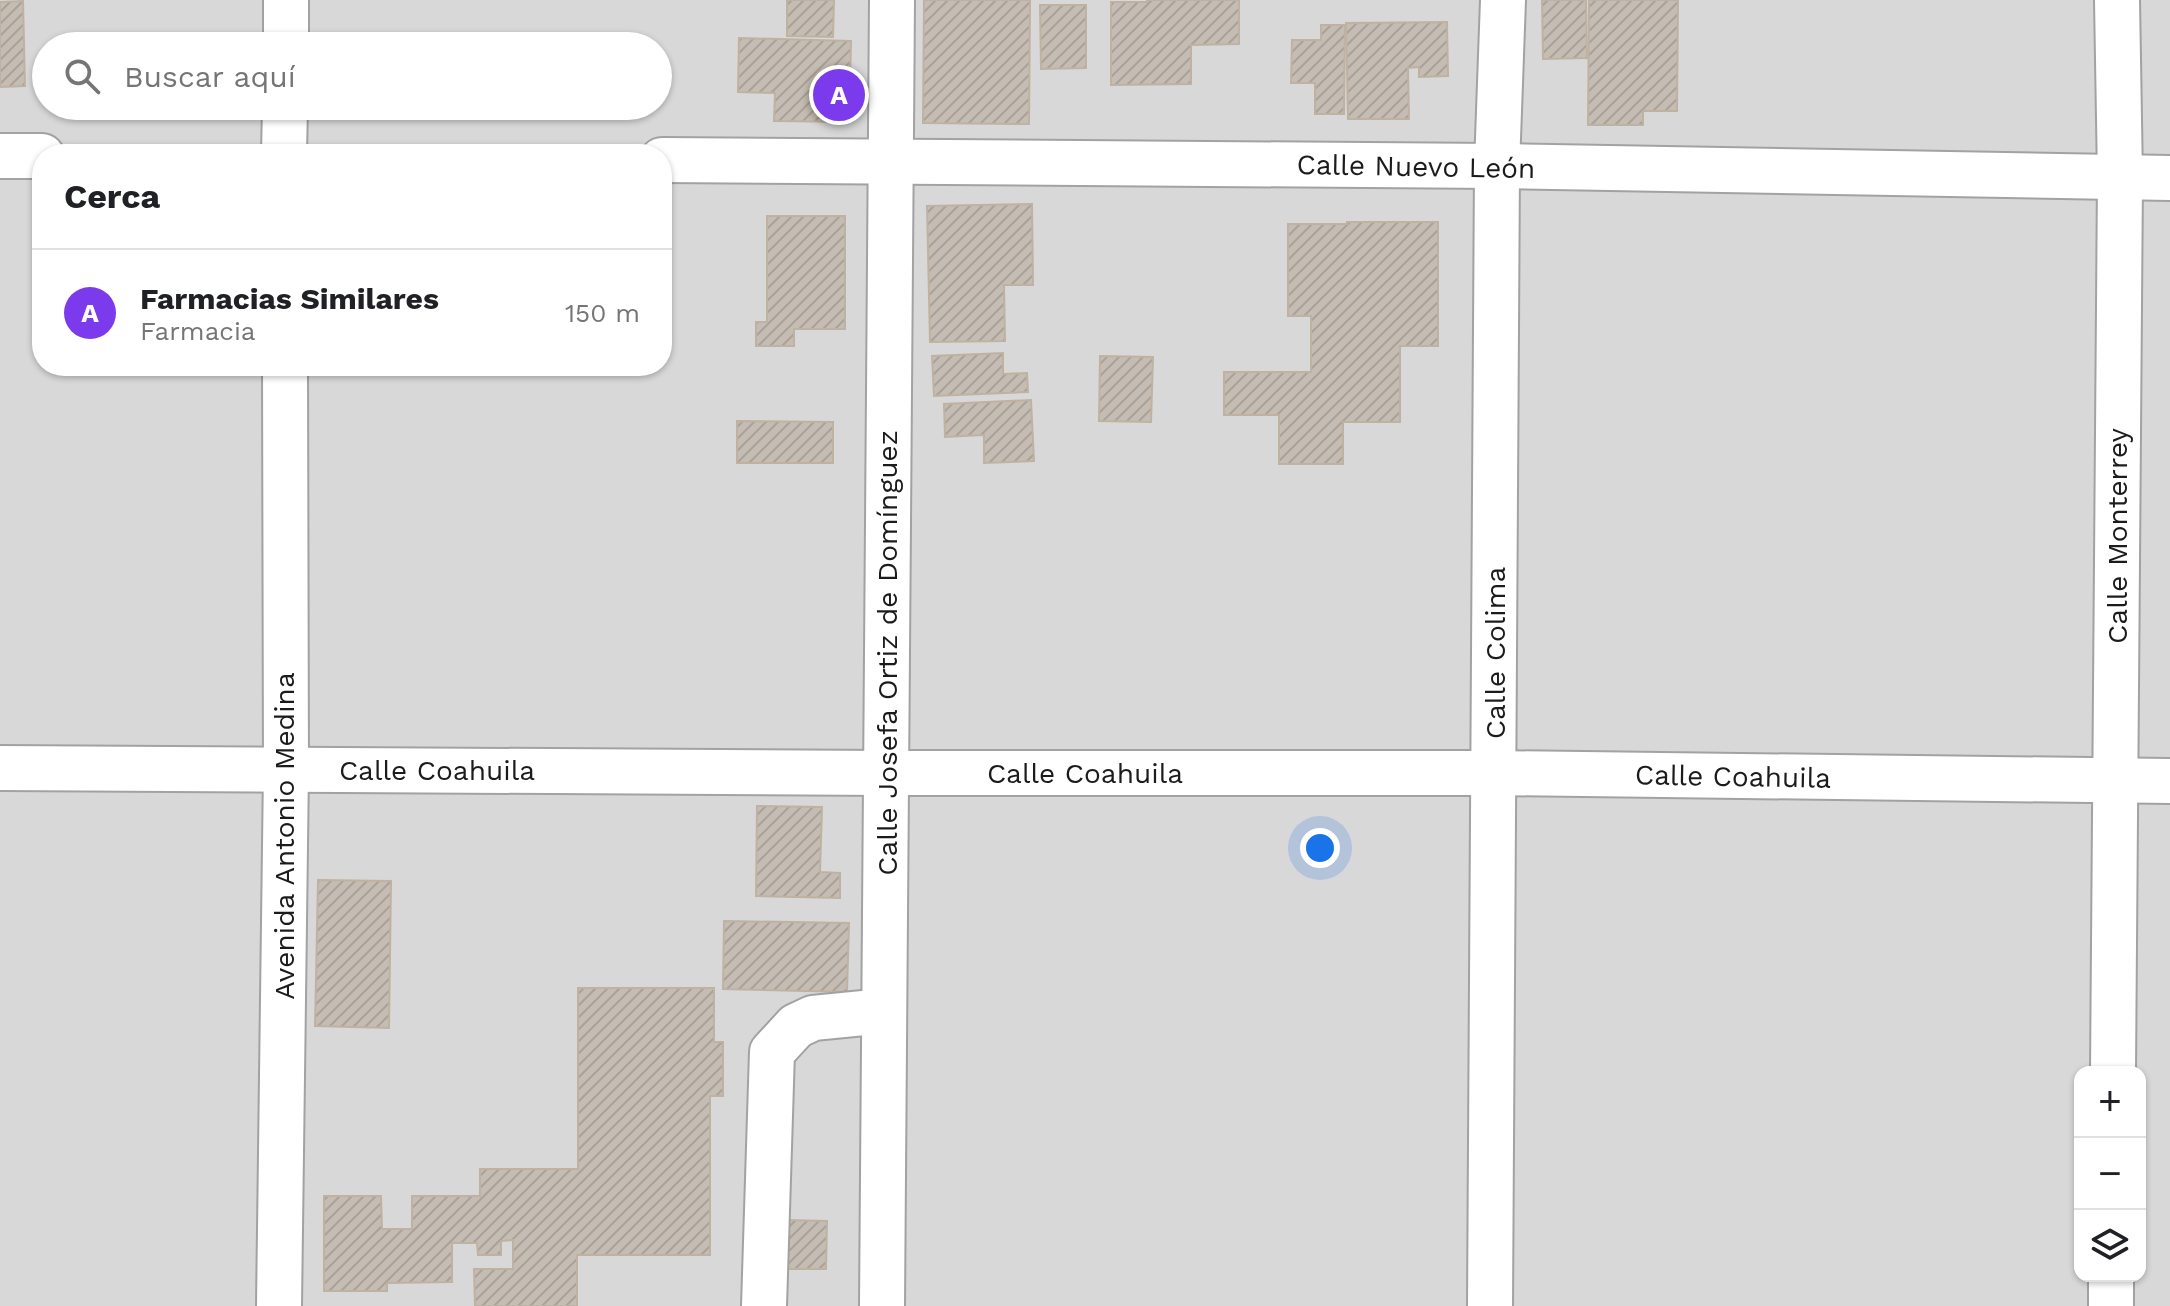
<!DOCTYPE html>
<html lang="es">
<meta charset="utf-8">
<style>
:root{--surface:#fff;--page:#f2f2f2;--text:#202124;--muted:#757577;--line:#e0e0e0;--accent:#7c3aed}
body{margin:0;font-family:"Work Sans",sans-serif;background:var(--page);color:var(--text)}
.controls{position:absolute;right:24px;bottom:24px;display:grid;overflow:hidden;border-radius:16px;box-shadow:0 2px 6px #0004}
.controls button{width:72px;height:72px;display:grid;place-items:center;padding:0;border:0;border-bottom:2px solid var(--line);background:var(--surface);color:var(--text);font:40px sans-serif}
.you{position:absolute;left:1320px;top:848px;width:28px;height:28px;margin:-20px;border:6px solid #fff;border-radius:50%;background:#1a73e8;box-shadow:0 0 0 12px #1a73e833}
.badge{display:grid;place-items:center;width:52px;height:52px;border-radius:50%;background:var(--accent);color:#fff;font-size:26px;font-weight:700}
.pin{position:absolute;translate:-50% -50%;border:4px solid #fff;box-shadow:0 2px 8px #0006}
.list{margin:0;padding:0;list-style:none}
h2{display:flex;justify-content:space-between;align-items:center;height:104px;margin:0;padding:0 32px;font-size:34px}
h2 small{font-size:26px;font-weight:400;color:var(--muted)}
.list li{display:grid;grid-template-columns:52px 1fr auto;gap:24px;align-items:center;box-sizing:border-box;height:128px;padding:0 32px;border-top:2px solid var(--line)}
.list b{display:block;font-size:30px;white-space:nowrap}
.list p{margin:0;font-size:26px;white-space:nowrap;color:var(--muted)}
.list em{font-size:26px;font-style:normal;color:var(--muted)}
.icon{flex:none;width:44px;height:44px;fill:none;stroke:currentColor;stroke-width:2;stroke-linecap:round;stroke-linejoin:round}
.map{position:relative;flex:none;width:2170px;height:1306px;overflow:hidden}
.search{position:absolute;background:var(--surface);box-shadow:0 2px 6px #0004;left:32px;top:32px;width:640px;height:88px;display:flex;align-items:center;gap:20px;box-sizing:border-box;padding:0 28px;border-radius:44px;color:var(--muted);font-size:30px}
.panel{position:absolute;background:var(--surface);box-shadow:0 2px 6px #0004;left:32px;top:144px;width:640px;height:232px;border-radius:32px}
.map>svg:first-child{display:block}
.residential{fill:#d9d8d8;fill-rule:evenodd}
.building{fill:url(#building-hatch);stroke:#c0b2a2;stroke-width:2}
.lines{fill:none;stroke-linecap:round;stroke-linejoin:round}
.minor-casing{stroke:#a2a2a2;stroke-width:48}
.minor{stroke:#fff;stroke-width:44}
.labels{text-anchor:middle;stroke-width:8;stroke-linejoin:round;paint-order:stroke}
.street-label{font-size:28px;fill:#1b1b1b;stroke:#fff}
</style>
<div class="map">
<svg width="2170" height="1306" viewBox="0 0 2170 1306">
<defs>
<pattern id="building-hatch" width="6" height="6" patternUnits="userSpaceOnUse" patternTransform="scale(2)"><rect width="6" height="6" fill="#c5bdb3"/><path d="M-1 1l2-2M0 6l6-6M5 7l2-2" fill="none" stroke="#a9a299"/></pattern>
</defs>
<rect width="100%" height="100%" fill="#eeeae0"/>
<path class="residential" d="M0,0H2170V1306H0ZM46,46H658V106H46ZM42,154H662V366H42ZM2080,1072H2140V1276H2080Z"/>
<g class="building">
<path d="M787,0H834L833,37L787,36Z"/>
<path d="M924,0H1030L1029,124L923,123Z"/>
<path d="M1147,0H1239V44L1191,45V84L1111,85V2H1147Z"/>
<path d="M1542,0H1586L1587,58L1543,59Z"/>
<path d="M1589,0H1678L1677,111H1643V125H1588Z"/>
<path d="M23,1L25,86L0,87V2Z"/>
<path d="M1040,5H1086V68L1041,69Z"/>
<path d="M1447,22L1448,76L1419,77V67L1408,68L1409,119H1348L1346,23Z"/>
<path d="M1321,25H1345L1344,114H1315V83H1291L1292,40H1321Z"/>
<path d="M739,38L851,41L849,122L774,121L775,93L738,92Z"/>
<path d="M1032,204L1033,285H1004L1005,341L930,342L927,206Z"/>
<path d="M767,216H845V329H794V346H756V322H767Z"/>
<path d="M1347,222H1438V346H1400V422H1343V464H1279V415H1224V372H1311V316H1288V224H1347Z"/>
<path d="M1003,353V374L1027,373L1028,392L934,396L932,356Z"/>
<path d="M1100,356L1153,357L1151,422L1099,421Z"/>
<path d="M1031,400L1034,461L984,463V435L945,437L944,404Z"/>
<path d="M737,421L833,422V463H737Z"/>
<path d="M757,806L822,807L820,872L840,873V898L756,896Z"/>
<path d="M318,880L391,881L389,1028L315,1026Z"/>
<path d="M724,921L849,923L847,992L723,989Z"/>
<path d="M578,988H714V1042H723V1096H710V1255H577V1306H475L474,1269H513V1240L501,1241V1255H478L477,1243H452V1282L387,1283V1291H324V1196H381L382,1229H412V1196H480V1169H578Z"/>
<path d="M787,1220L827,1221L826,1269H786Z"/>
</g>
<g class="lines">
<defs>
<g id="minor">
<path d="M286,46V0"/>
<path d="M284,154L285,106"/>
<path d="M0,156H42"/>
<path d="M662,160L1497,166L2170,178"/>
<path d="M0,768L886,773H1494L2170,781"/>
<path d="M2113,1072L2120,178L2117,0"/>
<path d="M279,1306L286,769L285,366"/>
<path d="M764,1306L772,1052L796,1026L813,1018L884,1011"/>
<path d="M882,1306L892,0"/>
<path d="M1490,1306L1497,166L1503,0"/>
<path d="M2111,1306V1276"/>
</g>
</defs>
<use href="#minor" class="minor-casing"/>
<use href="#minor" class="minor"/>
</g>
<g class="labels">
<g class="street-label">
<text transform="translate(1416 166) rotate(1)" y="10">Calle Nuevo León</text>
<text transform="translate(2117 536) rotate(-90)" y="10">Calle Monterrey</text>
<text transform="translate(887 653) rotate(-90)" y="10">Calle Josefa Ortiz de Domínguez</text>
<text transform="translate(1495 653) rotate(-90)" y="10">Calle Colima</text>
<text x="437" y="780">Calle Coahuila</text>
<text x="1085" y="783">Calle Coahuila</text>
<text transform="translate(1733 776) rotate(1)" y="10">Calle Coahuila</text>
<text transform="translate(284 836) rotate(-90)" y="10">Avenida Antonio Medina</text>
</g>
</g>
</svg>
<div class="controls">
<button>+</button>
<button>−</button>
<button><svg class="icon" aria-label="layers" viewBox="0 0 24 24"><path d="M12 4l9 5-9 5-9-5zM3 14l9 5 9-5"/></svg></button>
</div>
<div class="you"></div>
<div class="pin badge" style="left:839px;top:95px">A</div>
<div class="search"><svg class="icon" aria-label="search" viewBox="0 0 24 24"><circle cx="10" cy="10" r="6"/><path d="M15 15l6 6"/></svg>Buscar aquí</div>
<section class="panel">
<h2>Cerca<small></small></h2>
<ul class="list">
<li><span class="badge">A</span><div><b>Farmacias Similares</b><p>Farmacia</p></div><em>150 m</em></li>
</ul>
</section>
</div>
